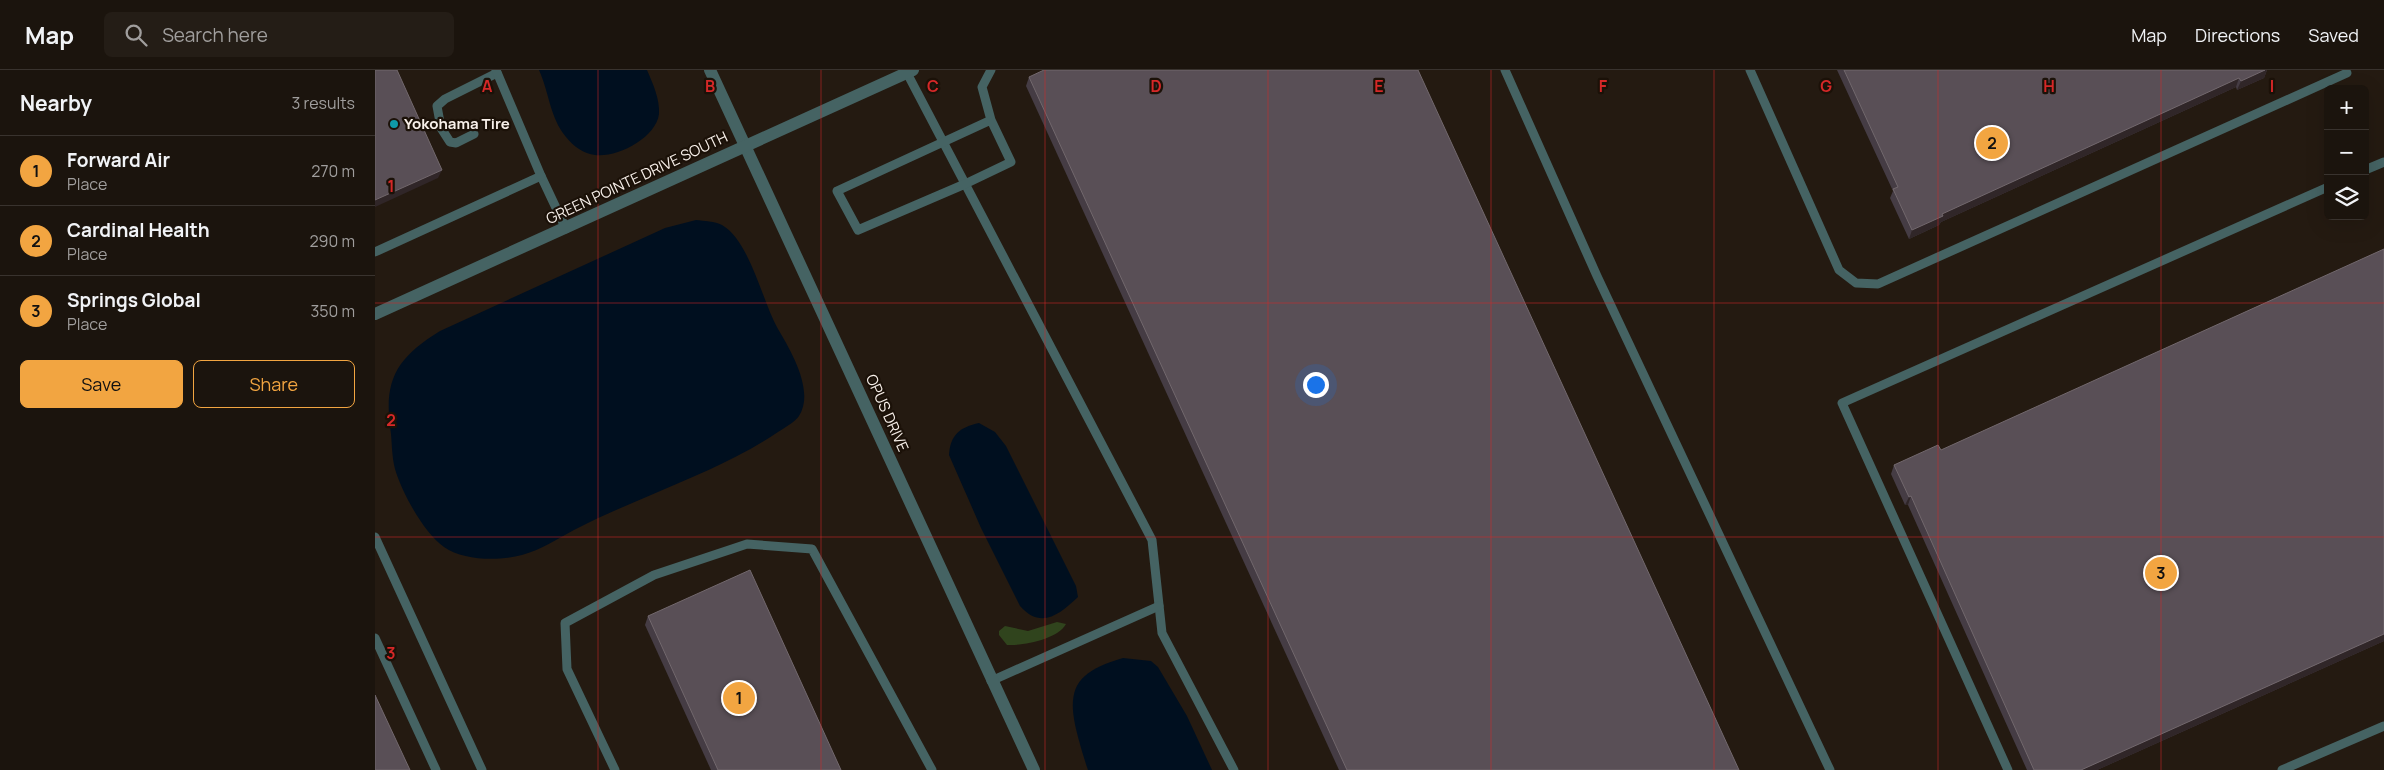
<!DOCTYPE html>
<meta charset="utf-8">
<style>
:root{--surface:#1b140d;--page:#241d16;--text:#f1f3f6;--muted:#a09e9d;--line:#39332e;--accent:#f2a541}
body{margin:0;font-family:Manrope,sans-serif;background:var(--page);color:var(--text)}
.controls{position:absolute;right:15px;top:15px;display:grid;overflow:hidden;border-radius:8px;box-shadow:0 5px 20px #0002}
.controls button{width:45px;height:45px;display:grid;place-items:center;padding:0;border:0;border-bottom:1px solid var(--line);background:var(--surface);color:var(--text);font:25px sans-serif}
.you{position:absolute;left:940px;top:314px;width:18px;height:18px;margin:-12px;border:4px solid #fff;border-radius:50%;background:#1a73e8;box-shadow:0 0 0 8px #1a73e833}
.badge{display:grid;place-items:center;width:32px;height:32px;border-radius:50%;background:var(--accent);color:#111;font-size:16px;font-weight:700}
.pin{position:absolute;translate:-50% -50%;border:2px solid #fff;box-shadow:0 1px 5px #0006}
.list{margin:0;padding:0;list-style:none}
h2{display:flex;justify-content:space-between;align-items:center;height:65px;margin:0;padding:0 20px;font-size:21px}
h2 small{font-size:16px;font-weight:400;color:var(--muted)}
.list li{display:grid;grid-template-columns:32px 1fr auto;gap:15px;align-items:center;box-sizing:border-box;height:70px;padding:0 20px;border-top:1px solid var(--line)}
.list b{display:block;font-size:19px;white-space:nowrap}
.list p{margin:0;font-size:16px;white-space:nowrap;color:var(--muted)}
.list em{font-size:16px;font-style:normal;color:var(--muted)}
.actions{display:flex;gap:10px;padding:15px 20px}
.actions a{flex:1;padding:11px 0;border:1px solid var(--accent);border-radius:8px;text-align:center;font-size:18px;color:var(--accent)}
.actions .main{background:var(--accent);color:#111}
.icon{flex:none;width:28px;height:28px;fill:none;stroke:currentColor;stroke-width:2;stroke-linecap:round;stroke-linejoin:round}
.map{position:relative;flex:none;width:2009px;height:700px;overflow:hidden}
header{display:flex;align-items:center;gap:30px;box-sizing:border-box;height:70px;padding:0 25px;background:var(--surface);border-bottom:1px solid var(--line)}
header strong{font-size:24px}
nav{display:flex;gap:28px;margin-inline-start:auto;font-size:18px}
.search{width:350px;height:45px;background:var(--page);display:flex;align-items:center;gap:12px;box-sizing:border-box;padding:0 18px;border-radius:8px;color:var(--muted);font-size:19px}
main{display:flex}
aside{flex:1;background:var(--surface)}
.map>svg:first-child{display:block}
.green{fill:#30441d}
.water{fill:#000f1f}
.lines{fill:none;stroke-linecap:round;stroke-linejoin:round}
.lane{stroke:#456363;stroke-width:9}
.street{stroke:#456363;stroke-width:12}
.wall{fill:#453c44}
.shaded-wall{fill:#302628}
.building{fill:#594f56;stroke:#72686d}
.grid{fill:none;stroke:#d62828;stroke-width:1;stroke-opacity:0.55}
.culture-dot{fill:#0f9aa8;stroke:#1b1108;stroke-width:2}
.labels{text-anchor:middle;stroke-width:4.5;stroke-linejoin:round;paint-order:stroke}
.poi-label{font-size:15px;font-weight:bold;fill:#f8f0ea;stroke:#1b1108;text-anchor:start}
.street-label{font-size:15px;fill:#f8f0ea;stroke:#1b1108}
.grid-label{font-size:16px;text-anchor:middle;font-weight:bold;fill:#d62828;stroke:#1b1108;stroke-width:4.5;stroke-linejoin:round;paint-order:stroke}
</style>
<header>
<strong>Map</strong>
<div class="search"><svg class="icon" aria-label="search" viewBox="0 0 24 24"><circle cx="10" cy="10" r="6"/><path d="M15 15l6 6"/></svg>Search here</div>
<nav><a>Map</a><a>Directions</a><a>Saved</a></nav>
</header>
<main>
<aside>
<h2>Nearby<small>3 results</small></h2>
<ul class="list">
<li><span class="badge">1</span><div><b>Forward Air</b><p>Place</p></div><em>270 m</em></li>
<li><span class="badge">2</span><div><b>Cardinal Health</b><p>Place</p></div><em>290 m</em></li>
<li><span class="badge">3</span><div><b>Springs Global</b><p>Place</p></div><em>350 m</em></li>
</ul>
<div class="actions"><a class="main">Save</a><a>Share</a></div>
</aside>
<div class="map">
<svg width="2009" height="700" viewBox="0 0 2009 700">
<rect width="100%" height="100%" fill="#241a11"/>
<path class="green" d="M682,552L691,554C683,569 648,576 632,575L624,565V561L630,556L653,561Z"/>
<g class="water">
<path d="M164,0H272C278,14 285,29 284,44C281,68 242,88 220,85C209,84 198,76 191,67C175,48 174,22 164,0Z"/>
<path d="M321,150C329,151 340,151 347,155C375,171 387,231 403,259C416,281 440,321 424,346C420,352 409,358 403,362C363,389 320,406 276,425C250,436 224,447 199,460C182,469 166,480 147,485C124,491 89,491 69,477C49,463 27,423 20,399C17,387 17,376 16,364C8,311 20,289 65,261L290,158Z"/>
<path d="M604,353L620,362L631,376L701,516L703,527C685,544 666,560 645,536L606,458L574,385C575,365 585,357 604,353Z"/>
<path d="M748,588L776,591L783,597L812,646L837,700H713C709,689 706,678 703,667C690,619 700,602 748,588Z"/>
</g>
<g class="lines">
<g class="lane">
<path d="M1130,0L1222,206L1455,700"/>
<path d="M1375,0L1464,200L1481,213L1503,214L1972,3"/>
<path d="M532,3L777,470L787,563L859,700"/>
<path d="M616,50L636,92L590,114L483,160L462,121L616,50L607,17L616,0"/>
<path d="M99,64L81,73L75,72L66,58L62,36L70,29L122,3"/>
<path d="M1990,100L2009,92"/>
<path d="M166,106L191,159"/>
<path d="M0,182L166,106L121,0"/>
<path d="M0,467L107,700"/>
<path d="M0,568L61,700"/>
<path d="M616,611L784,536"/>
<path d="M240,700L192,599L190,553L279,505L372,474L437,479L557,700"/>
<path d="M1633,700L1467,333L1953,117"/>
<path d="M1907,700L2009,656"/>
</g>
<g class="street">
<path d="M335,0L659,700"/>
<path d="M0,244L538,0"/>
</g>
</g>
<g class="wall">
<path d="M1462,0H1892L1889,8L1862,20L1861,17L1566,152L1564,155L1534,169L1515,128L1518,121Z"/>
<path d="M654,7L1364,700H964L651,16Z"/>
<path d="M1566,380L2009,571L1722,700H1652L1533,435H1530L1516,404L1519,395Z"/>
<path d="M273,546L466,700H336L270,555Z"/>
</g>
<g class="shaded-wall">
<path d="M1890,0H1892L1889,8L1862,20L1866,11Z"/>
<path d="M1864,8L1861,17L1566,152L1564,155L1534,169L1537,160L1567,144Z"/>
<path d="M67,100L63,108L0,137V130Z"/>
<path d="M1536,426L1533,435H1530L1534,427Z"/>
<path d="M2009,564V571L1722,700H1706Z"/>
</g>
<g class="building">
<path d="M0,0H22L67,100L0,130Z"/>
<path d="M669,0H1043L1364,700H972L654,7Z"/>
<path d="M1469,0H1890L1866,11L1864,8L1567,144L1568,146L1537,160L1518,119L1523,117Z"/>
<path d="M2009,179V564L1706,700H1659L1536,426L1534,427L1519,395L1563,375L1566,380Z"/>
<path d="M375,500L466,700H343L273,546Z"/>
<path d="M0,625L35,700H0Z"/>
</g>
<path class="grid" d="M223,0V700M446,0V700M670,0V700M893,0V700M1116,0V700M1339,0V700M1563,0V700M1786,0V700M0,233H2009M0,467H2009"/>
<circle class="culture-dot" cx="19" cy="54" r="5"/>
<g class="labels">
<g class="poi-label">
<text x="29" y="59">Yokohama Tire</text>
</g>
<g class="street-label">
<text transform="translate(262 108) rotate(-25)" y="5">GREEN POINTE DRIVE SOUTH</text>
<text transform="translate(512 343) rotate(66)" y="5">OPUS DRIVE</text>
</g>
</g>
<g class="grid-label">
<text x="112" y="22">A</text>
<text x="335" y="22">B</text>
<text x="558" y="22">C</text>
<text x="781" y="22">D</text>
<text x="1004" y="22">E</text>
<text x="1228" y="22">F</text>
<text x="1451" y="22">G</text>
<text x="1674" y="22">H</text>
<text x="1897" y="22">I</text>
<text x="16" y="122">1</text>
<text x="16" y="356">2</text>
<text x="16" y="589">3</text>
</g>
</svg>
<div class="controls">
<button>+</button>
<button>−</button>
<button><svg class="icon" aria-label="layers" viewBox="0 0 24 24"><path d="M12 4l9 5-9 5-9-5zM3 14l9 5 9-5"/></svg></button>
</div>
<div class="you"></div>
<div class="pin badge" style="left:364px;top:628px">1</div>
<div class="pin badge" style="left:1617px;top:73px">2</div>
<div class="pin badge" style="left:1786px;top:503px">3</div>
</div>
</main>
